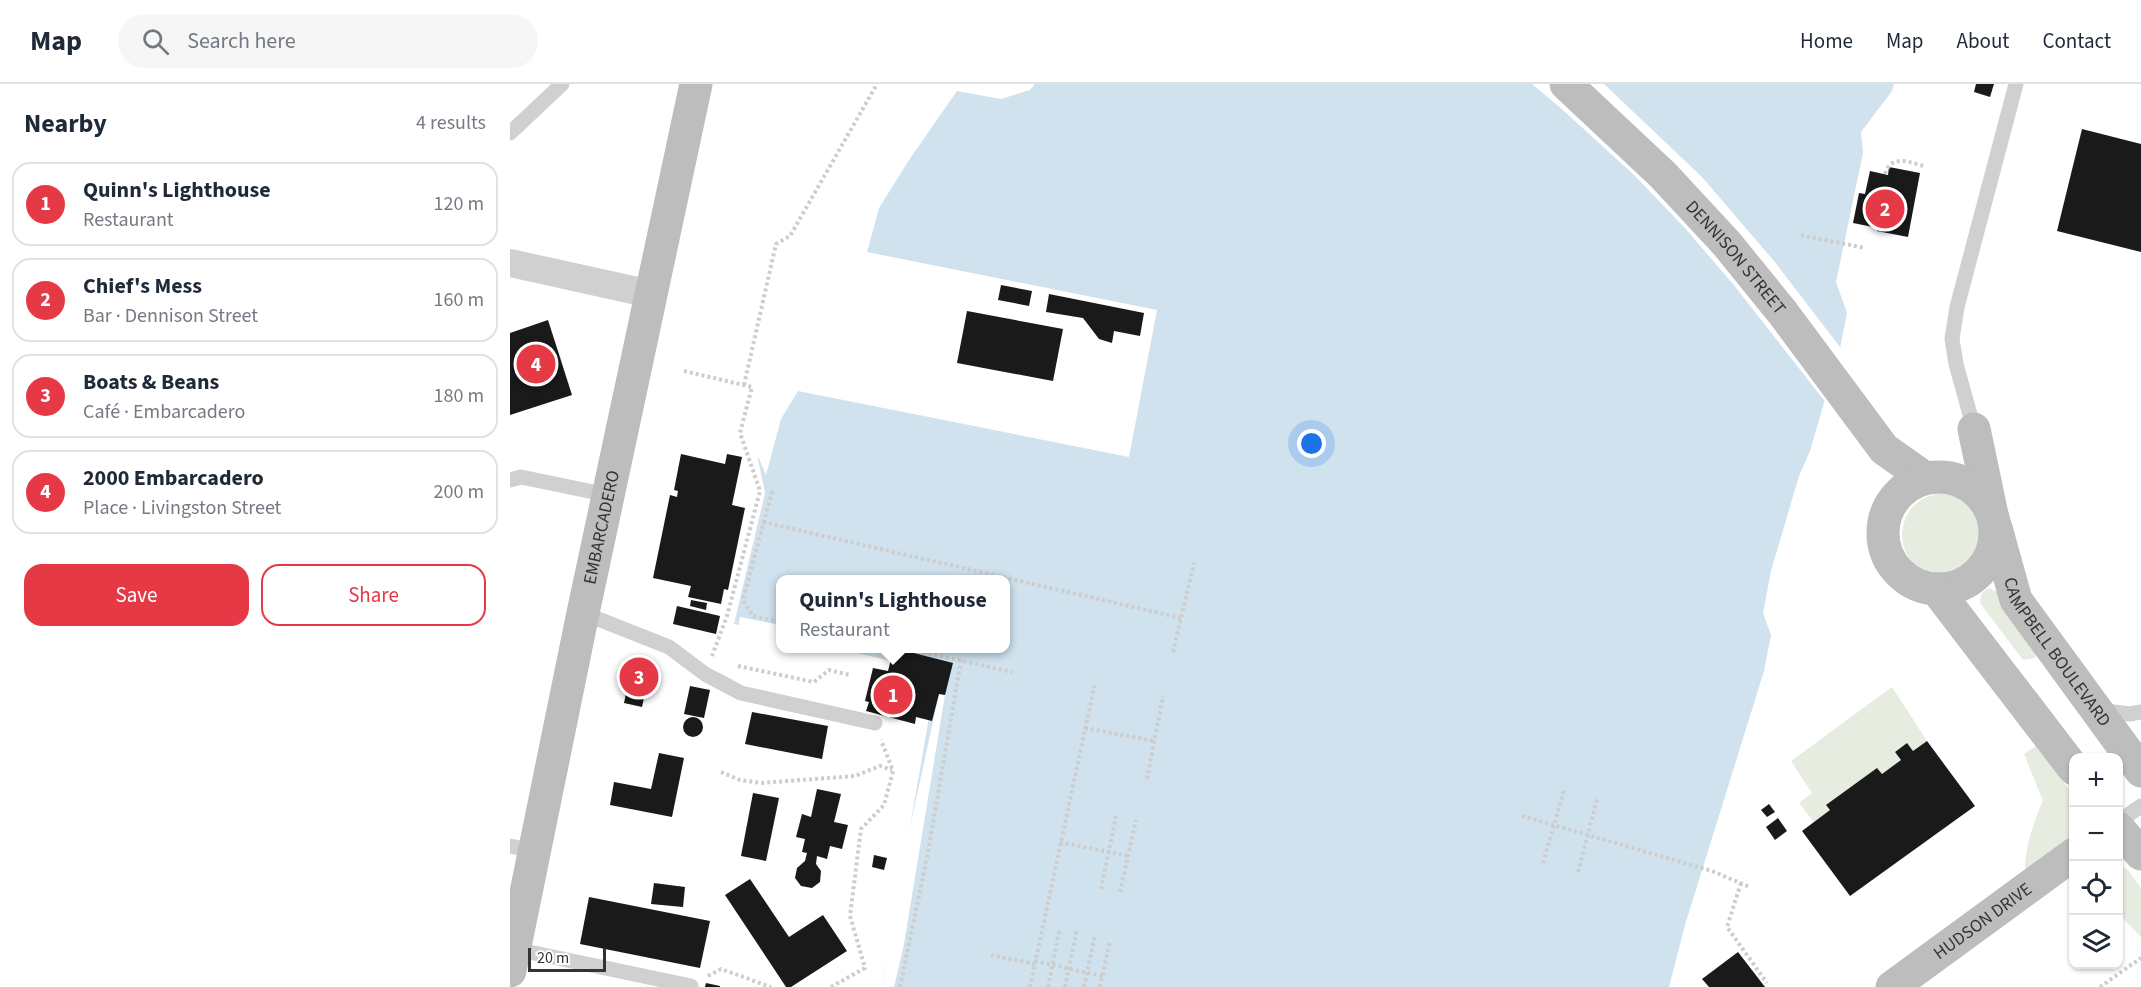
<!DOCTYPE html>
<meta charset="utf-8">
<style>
:root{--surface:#fff;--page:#f6f6f7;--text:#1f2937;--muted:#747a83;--line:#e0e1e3;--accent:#e63946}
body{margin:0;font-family:"Source Sans 3",sans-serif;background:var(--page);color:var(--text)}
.controls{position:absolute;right:18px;bottom:18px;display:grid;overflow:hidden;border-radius:12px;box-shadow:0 2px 4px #0004}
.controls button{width:54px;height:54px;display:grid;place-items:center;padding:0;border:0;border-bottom:2px solid var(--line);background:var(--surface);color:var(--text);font:30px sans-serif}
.scale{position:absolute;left:18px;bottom:15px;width:78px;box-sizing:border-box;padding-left:6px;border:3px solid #333;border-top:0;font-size:16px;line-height:21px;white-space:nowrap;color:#333;-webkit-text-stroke:4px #fff;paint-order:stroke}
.you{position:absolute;left:802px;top:360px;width:21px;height:21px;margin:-15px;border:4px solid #fff;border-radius:50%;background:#1a73e8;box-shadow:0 0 0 9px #1a73e833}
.badge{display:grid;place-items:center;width:39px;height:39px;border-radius:50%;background:var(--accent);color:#fff;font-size:20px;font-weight:700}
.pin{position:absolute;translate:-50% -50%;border:3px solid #fff;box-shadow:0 2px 6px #0006}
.popup{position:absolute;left:266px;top:491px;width:234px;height:78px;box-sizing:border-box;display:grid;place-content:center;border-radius:12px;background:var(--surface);filter:drop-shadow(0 2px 4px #0005);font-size:20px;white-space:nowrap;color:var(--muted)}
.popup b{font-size:22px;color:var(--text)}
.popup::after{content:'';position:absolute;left:50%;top:100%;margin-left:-12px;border:12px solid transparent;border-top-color:var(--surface)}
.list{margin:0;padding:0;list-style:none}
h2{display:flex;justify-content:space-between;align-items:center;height:78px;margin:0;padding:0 24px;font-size:26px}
h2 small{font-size:20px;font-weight:400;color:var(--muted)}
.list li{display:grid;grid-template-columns:39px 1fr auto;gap:18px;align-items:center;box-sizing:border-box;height:84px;margin:0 12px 12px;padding:0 12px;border:2px solid var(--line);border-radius:18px}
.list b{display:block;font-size:22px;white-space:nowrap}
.list p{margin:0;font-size:20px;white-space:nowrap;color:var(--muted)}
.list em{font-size:20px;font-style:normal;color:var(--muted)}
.actions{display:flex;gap:12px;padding:18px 24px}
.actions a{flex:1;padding:14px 0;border:2px solid var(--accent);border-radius:18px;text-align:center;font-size:21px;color:var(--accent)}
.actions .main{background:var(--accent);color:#fff}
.icon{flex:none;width:33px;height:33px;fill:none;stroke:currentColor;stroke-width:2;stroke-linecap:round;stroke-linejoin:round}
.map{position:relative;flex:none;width:1631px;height:903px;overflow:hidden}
header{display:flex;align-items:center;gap:36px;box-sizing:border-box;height:84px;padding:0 30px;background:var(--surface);border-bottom:2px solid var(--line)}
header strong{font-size:28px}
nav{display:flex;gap:33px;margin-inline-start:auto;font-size:21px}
.search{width:420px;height:54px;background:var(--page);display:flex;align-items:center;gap:15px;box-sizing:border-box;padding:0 21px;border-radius:33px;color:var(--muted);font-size:22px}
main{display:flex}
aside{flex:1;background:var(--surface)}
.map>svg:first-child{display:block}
.green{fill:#e6ecdf}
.water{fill:#cfe2ee}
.pier{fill:#fff}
.building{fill:#1a1a1a}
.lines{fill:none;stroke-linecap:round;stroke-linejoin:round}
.path{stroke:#cdcdcd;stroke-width:4;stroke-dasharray:3 3;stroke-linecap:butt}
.lane{stroke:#d0d0d0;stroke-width:15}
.street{stroke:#d0d0d0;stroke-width:28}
.secondary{stroke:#bdbdbd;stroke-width:33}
.labels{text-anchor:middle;stroke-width:6;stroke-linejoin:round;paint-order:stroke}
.street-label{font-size:18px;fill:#333;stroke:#fff}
</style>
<header>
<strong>Map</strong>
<div class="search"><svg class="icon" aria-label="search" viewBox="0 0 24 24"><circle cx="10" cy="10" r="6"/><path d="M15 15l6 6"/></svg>Search here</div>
<nav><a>Home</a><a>Map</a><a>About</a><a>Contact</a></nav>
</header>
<main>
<aside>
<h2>Nearby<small>4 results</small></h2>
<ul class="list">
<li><span class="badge">1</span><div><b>Quinn's Lighthouse</b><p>Restaurant</p></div><em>120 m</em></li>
<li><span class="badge">2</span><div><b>Chief's Mess</b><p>Bar · Dennison Street</p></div><em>160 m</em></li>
<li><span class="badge">3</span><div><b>Boats &amp; Beans</b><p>Café · Embarcadero</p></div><em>180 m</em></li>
<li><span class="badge">4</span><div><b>2000 Embarcadero</b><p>Place · Livingston Street</p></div><em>200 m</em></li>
</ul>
<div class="actions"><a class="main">Save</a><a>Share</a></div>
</aside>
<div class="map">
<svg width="1631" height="903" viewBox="0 0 1631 903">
<rect width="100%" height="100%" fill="#fff"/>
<g class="green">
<circle cx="1434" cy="451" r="42"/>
<path d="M1479,504L1490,509L1528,570L1525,574L1513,576L1470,519L1471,510Z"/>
<path d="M1382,603L1417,657L1403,667L1397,659L1385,668L1391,676L1372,690L1367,684L1320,726L1304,738L1289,719L1302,709L1281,677Z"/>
<path d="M1526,662L1564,712L1563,755L1519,788L1515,783C1516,760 1524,737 1533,717L1514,670Z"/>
<path d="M1608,780L1618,786L1631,804V853L1612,833L1609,832Z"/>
</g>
<path class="water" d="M432,0H1384L1382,7L1351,48L1353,69L1326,198L1337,229L1330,264L1300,367L1289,392L1261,487L1253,529L1261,551L1254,587L1175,841L1159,903H372L427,588L330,565L496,564V496H270V551L224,540L255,409L248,375L263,330L350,111Z"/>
<g class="pier">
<path d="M429,0H525L520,6L491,15L447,7L399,76L369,124L357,168L647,226L619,373L288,307L271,335L256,391L247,370L260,329L270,304H274L276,291L326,163H329L334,144L348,109Z"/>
<path d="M1022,0H1094L1192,93L1264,177L1333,267L1317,320L1223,200L1174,143L1124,91L1053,26Z"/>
<path d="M230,533L270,541V554L228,544Z"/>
<path d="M429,610L435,611L394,860L384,903H372L396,761Z"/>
</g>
<g class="building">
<path d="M1466,0H1484L1480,13L1464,8Z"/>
<path d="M1572,45L1631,60V168L1547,147Z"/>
<path d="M1379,83L1410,89L1398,153L1367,147L1368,144L1343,139L1349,109L1355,110L1360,87L1378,91Z"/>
<path d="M491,201L522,207L519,222L488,216Z"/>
<path d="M539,210L634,229L630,252L604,247L602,259L589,255L573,234L536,228Z"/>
<path d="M457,227L553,245L543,297L447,279Z"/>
<path d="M38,236L62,311L0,331V249Z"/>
<path d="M171,370L215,380L217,370L232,373L222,421L235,424L218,506L214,505L211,520L178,513L181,502L143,494L160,411L167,413L168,407L164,406Z"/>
<path d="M181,516L197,519L196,526L180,522Z"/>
<path d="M167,522L210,532L206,550L163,540Z"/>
<path d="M384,564L443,579L435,611L429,610L422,637L406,633L405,640L356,627L359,618L355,617L363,584L378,587Z"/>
<path d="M121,586L139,590L132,623L114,619Z"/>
<path d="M180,602L200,606L194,634L174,630Z"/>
<path d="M242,628L318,642L312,675L235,660Z"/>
<circle cx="183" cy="643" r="10"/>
<path d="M1417,657L1465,722L1340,812L1292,747L1320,726L1316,721L1367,684L1372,690L1391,676L1385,668L1397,659L1403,667Z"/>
<path d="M149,669L174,674L162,733L100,721L104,698L141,705Z"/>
<path d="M307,705L331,710L324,738L338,741L332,765L320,762L317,775L307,772L306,780L311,787L310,798L302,804L291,802L285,794L287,784L295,777L297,769L292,768L295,755L286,753L292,730L301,733Z"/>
<path d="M243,709L269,714L256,777L231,772Z"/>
<path d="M1259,720L1265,728L1257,733L1251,726Z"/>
<path d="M1268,734L1277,747L1265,756L1256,743Z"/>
<path d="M364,771L377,774L374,786L362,783Z"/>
<path d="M240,795L279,853L313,831L337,867L281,903H276L215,811Z"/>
<path d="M144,799L175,803L173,823L141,820Z"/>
<path d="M79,813L200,837L190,884L70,860Z"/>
<path d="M1228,868L1255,903H1199L1192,895Z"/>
<path d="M196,899L210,902V903H195Z"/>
</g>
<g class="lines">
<g class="path">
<path d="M1375,90C1381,70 1399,78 1414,82"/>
<path d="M1291,151L1355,164"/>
<path d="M174,287L242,303L230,349L250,407L217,532L202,572"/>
<path d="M234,301L266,160L280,152L367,0"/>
<path d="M262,407L233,516L243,532L270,538"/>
<path d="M253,438L671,534"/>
<path d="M395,564L502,588"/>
<path d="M663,568L684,479"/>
<path d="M228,582L304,598L319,586L340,591"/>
<path d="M575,644L644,657"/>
<path d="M211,688L230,696L251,699L345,692L370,682L382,686"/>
<path d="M637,695L653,612"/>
<path d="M1012,732L1202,787L1240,803"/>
<path d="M550,758L618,772"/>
<path d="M1033,779L1054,706"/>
<path d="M1068,788L1087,715"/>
<path d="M1231,799L1217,843L1257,899"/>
<path d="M591,805L606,732"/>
<path d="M610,808L626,736"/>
<path d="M481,871L525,880"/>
<path d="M525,877L592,892"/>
<path d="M198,892L211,885L261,903"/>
<path d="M321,903L355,884L340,832L351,745L374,721L383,687L371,656"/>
<path d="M390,903L418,768L451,576"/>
<path d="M520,903L585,599"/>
<path d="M538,903L550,844"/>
<path d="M555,903L567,845"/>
<path d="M574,903L585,851"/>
<path d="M590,903L600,857"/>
<path d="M1590,903L1631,874"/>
</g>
<g class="lane">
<path d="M0,49L52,0"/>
<path d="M1464,345L1446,280L1442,255L1447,223L1506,0"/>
<path d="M0,396L11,393L98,411"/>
<path d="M73,529L159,563L195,590L231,609L365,639"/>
<path d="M1589,626L1620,630L1631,628"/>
<path d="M1608,738L1631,722"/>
<path d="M0,762L24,767"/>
<path d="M5,865L181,902"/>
</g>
<path class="street" d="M0,179L141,210"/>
<g class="secondary">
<path id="s1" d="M1056,0L1153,91L1217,160L1273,229L1374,365L1415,394"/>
<path d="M1464,345L1481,426"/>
<circle cx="1429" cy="449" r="56"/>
<path id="s2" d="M1486,444L1506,516L1631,687"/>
<path d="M1426,505L1564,685"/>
<path d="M1608,744L1631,770"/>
<path id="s3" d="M0,887L73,529L186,0"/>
<path id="s4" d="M1382,903L1564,770"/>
</g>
</g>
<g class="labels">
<g class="street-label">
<text dy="6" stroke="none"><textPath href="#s1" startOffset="243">DENNISON STREET</textPath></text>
<text dy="6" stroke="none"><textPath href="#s3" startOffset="453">EMBARCADERO</textPath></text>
<text dy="6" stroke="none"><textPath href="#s2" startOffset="140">CAMPBELL BOULEVARD</textPath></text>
<text dy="6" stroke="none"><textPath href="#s4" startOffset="112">HUDSON DRIVE</textPath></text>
</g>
</g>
</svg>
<div class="controls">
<button>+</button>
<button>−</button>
<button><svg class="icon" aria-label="locate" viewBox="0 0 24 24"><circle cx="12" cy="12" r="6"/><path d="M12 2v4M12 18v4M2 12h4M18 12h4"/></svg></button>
<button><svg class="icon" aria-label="layers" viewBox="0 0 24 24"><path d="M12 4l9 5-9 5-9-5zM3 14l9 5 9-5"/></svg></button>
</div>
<div class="scale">20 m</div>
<div class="you"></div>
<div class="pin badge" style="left:383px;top:611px">1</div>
<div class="popup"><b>Quinn's Lighthouse</b>Restaurant</div>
<div class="pin badge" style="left:1375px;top:125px">2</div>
<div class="pin badge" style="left:129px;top:593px">3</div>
<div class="pin badge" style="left:26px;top:280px">4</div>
</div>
</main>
